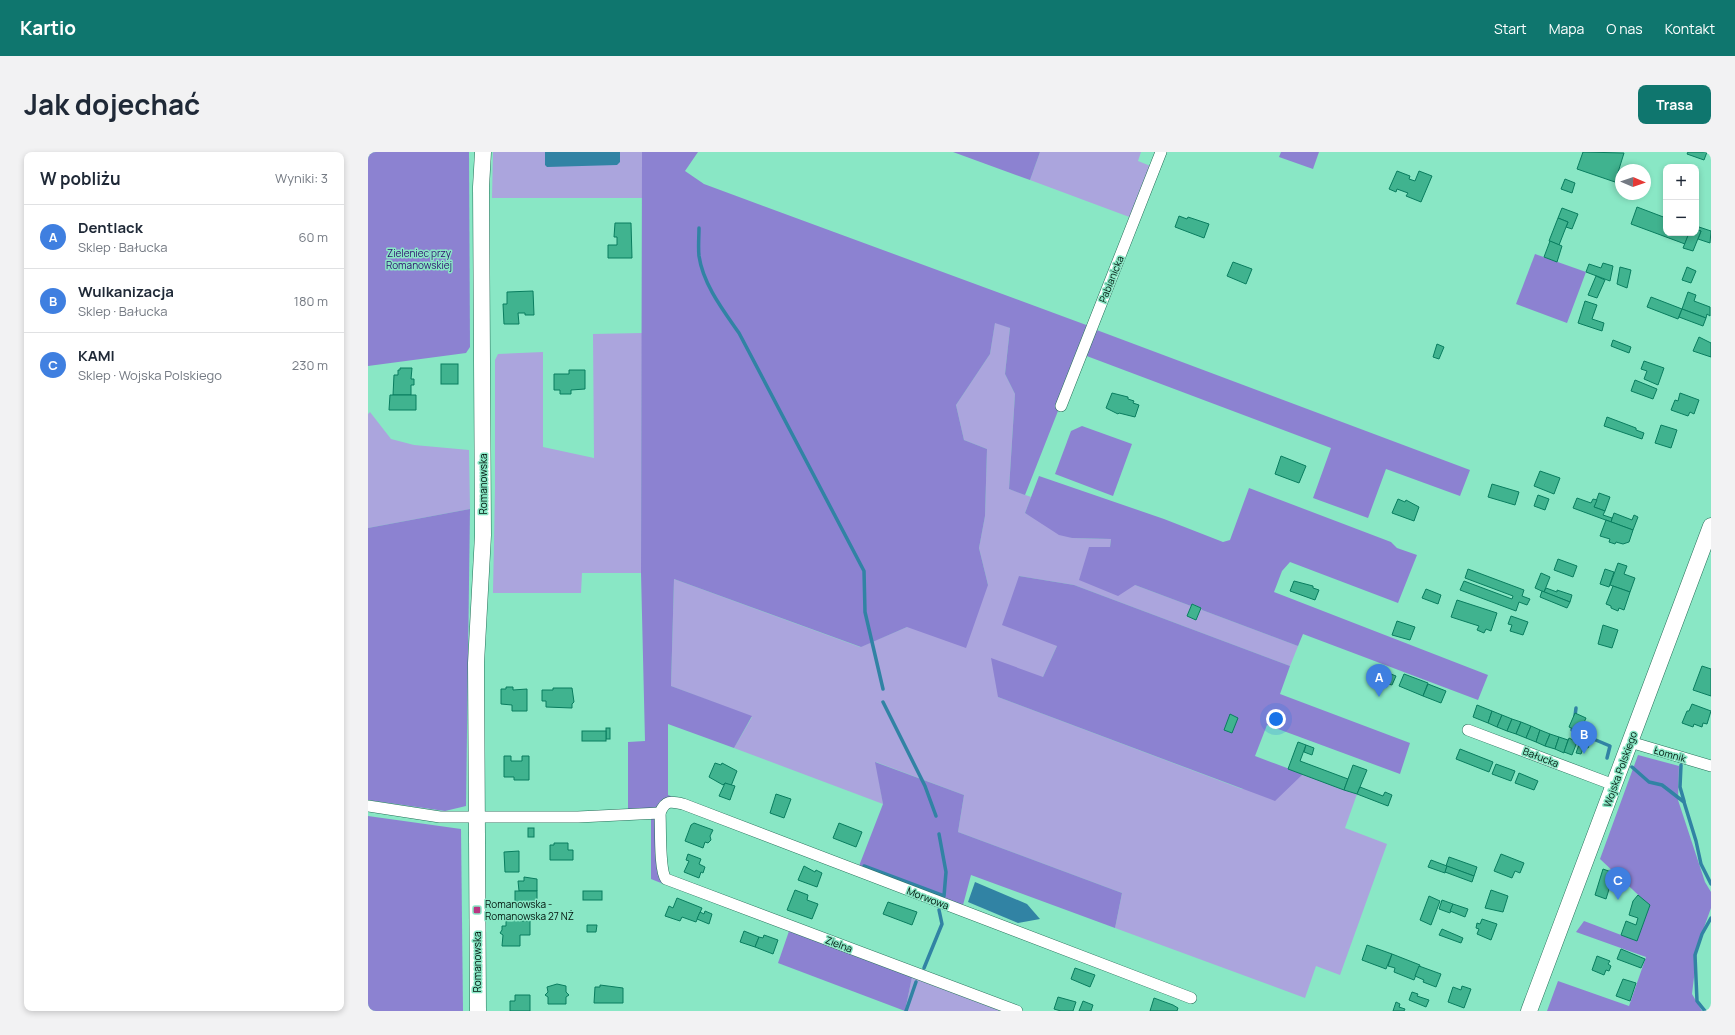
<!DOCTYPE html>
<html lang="pl">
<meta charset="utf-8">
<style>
:root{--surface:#fff;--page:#f2f2f3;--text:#1f2937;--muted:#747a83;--line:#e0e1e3;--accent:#0f766e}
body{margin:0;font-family:Manrope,sans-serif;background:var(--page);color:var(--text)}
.controls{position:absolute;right:12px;top:12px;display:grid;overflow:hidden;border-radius:8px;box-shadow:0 2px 6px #0003}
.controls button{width:36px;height:36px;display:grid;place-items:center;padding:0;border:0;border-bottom:1px solid var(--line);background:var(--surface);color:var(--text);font:20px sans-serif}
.compass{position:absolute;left:1247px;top:12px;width:36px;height:36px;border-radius:50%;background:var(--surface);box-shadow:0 2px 6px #0003;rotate:92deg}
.you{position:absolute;left:908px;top:567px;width:14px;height:14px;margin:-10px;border:3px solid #fff;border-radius:50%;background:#1a73e8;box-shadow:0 0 0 6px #1a73e833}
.badge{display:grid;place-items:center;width:26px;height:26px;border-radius:50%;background:var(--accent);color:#fff;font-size:13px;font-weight:700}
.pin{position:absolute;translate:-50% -33px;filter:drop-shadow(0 1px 2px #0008)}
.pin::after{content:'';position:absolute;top:21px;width:14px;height:12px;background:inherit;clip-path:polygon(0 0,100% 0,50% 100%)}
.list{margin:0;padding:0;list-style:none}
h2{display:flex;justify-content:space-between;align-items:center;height:52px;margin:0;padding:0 16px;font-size:17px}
h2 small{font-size:13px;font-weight:400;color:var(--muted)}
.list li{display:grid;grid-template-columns:26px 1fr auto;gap:12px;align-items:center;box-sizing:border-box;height:64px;padding:0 16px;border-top:1px solid var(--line)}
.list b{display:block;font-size:15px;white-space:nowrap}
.list p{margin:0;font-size:13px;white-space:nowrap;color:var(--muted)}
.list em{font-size:13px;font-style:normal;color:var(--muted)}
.map{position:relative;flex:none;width:1343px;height:859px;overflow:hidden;border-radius:8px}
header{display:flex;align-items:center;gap:24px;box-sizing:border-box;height:56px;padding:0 20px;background:var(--accent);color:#fff}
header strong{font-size:19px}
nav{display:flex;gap:22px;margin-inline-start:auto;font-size:14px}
.intro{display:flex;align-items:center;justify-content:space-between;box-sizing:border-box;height:96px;padding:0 24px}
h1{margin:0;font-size:28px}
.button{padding:10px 18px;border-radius:8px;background:var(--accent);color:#fff;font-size:14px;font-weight:700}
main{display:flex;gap:24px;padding:0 24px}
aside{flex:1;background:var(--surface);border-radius:8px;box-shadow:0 2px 6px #0003}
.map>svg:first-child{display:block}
.green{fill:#aba5dd}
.forest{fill:#8c82d1}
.water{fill:#3183a4}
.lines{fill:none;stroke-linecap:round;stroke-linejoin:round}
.stream{stroke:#3183a4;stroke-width:3.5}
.building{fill:#40b38f;stroke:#097d5f}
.street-casing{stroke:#246f58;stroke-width:12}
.secondary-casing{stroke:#246f58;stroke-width:17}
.street{stroke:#fff;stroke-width:11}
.secondary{stroke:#fff;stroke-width:16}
.poi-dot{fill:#b83782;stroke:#89e7c5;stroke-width:1.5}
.labels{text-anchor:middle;stroke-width:3;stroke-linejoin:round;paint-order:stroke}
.park-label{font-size:10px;fill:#2f106f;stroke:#89e7c5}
.street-label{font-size:10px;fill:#00150d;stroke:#89e7c5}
.poi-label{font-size:10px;fill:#00150d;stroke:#89e7c5;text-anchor:start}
</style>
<header>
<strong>Kartio</strong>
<nav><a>Start</a><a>Mapa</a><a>O nas</a><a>Kontakt</a></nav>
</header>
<div class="intro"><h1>Jak dojechać</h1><a class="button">Trasa</a></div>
<main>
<aside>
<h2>W pobliżu<small>Wyniki: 3</small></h2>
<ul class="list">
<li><span class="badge" style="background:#3f7fe0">A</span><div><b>Dentlack</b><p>Sklep · Bałucka</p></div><em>60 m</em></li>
<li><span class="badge" style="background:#3f7fe0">B</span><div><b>Wulkanizacja</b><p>Sklep · Bałucka</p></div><em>180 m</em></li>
<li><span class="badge" style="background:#3f7fe0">C</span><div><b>KAMI</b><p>Sklep · Wojska Polskiego</p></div><em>230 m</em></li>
</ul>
</aside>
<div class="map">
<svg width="1343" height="859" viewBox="0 0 1343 859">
<rect width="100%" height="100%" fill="#89e7c5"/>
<g class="green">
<path d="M125,0H274V46H124Z"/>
<path d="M672,0H773L770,9L785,15L764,66L662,28Z"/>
<path d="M627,170L642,176L637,222L647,242L641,337L663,345L657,361L704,386L743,387L742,395L767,433L823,454L819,464L828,468L833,456L834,458L930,494L922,514L706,433L651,424L689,494L675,525L630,545L874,637L935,622L989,642L977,676L1019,692L972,823L948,814L937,846L747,776L754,741L590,680L596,643L508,610L515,652L366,596L384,565L303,534L306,427L492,495L539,475L620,433L611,396L617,364L619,297L596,288L588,253L622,202Z"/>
<path d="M274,181L273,421H214L213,441H125L127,337V208L130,202L175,200V295L226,306L225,182Z"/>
<path d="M2,260L23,287L46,293L101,298L102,357L0,376V262Z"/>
<path d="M544,825L633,859H537Z"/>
</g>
<g class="forest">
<path d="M0,0H101L102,195L98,201L0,214Z"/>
<path d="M274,0H330L317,19L336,32L721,174L701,231L657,343L641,337L647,242L637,222L642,176L627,171L622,202L588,253L596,288L619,297L617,364L611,396L620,433L598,496L539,475L493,495L306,427L303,534L384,564L366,596L300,572V643L308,646L294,656L298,733L283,727V662L260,663V590L277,589L273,421Z"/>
<path d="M585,0H672L662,28Z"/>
<path d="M913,0H951L945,17L911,5Z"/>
<path d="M1167,102L1218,120L1199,171L1148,152Z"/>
<path d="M726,177L1102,318L1092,344L1018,317L1000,366L945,346L963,296L716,203Z"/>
<path d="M714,274L764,292L745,344L687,322L703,279Z"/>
<path d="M671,324L796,367L855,390L862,388L881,336L1023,390L1029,396L1049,403L1030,451L922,410L914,419L906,440L1120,523L1110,548L935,482L930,494L834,458L833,456L825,452L823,454L767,433L750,444L711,428L721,395H742L743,387L704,386L691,383L657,361Z"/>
<path d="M102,357L98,654L77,659L0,648V376Z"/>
<path d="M651,424L706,433L922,514L912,542L1042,591L1032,622L899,573L887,604L935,622L907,649L630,545L623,506L675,525L689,494L634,473Z"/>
<path d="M1270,603L1311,614L1310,648L1337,730L1343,740V756L1330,792L1324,842L1334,859H1179L1190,829L1261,854L1278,805L1208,780L1216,769L1269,789L1281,753L1232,707Z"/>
<path d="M507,610L596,643L590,680L754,741L747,776L603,723L595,753L491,714L515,652Z"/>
<path d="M0,664L93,677L95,859H0Z"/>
<path d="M421,779L544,825L537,859L410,811Z"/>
</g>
<g class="water">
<path d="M177,0H252V10L249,13L179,15L177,13Z"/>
<path d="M607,730L659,752L672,767L650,771L600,750Z"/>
</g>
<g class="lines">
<g class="stream">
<path d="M331,76C331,85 330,95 331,104C335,132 355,158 371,181L496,419L497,460L515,537"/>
<path d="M515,550L557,634L568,664"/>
<path d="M1207,564L1208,556"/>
<path d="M1205,573L1204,578L1242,594L1239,606"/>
<path d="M1313,613L1312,635L1316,649"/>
<path d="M1264,615L1281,630L1294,633L1316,650L1328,689L1333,712L1343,732"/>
<path d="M496,714L576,744L578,720L571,682"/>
<path d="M556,816L574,772L571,758"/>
<path d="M538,859L548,830"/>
<path d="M1337,859L1329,849L1327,803L1334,782L1343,766"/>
</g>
</g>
<g class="building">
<path d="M1215,0L1256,1L1247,30L1209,17Z"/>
<path d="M1320,0H1339L1336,8L1319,2Z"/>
<path d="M1029,19L1042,24L1041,27L1047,29L1051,19L1064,24L1053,50L1038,44L1040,41L1029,37L1028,40L1021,37Z"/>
<path d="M1197,27L1207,31L1204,41L1193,37Z"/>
<path d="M1269,55L1298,66V81H1321L1317,92L1263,72Z"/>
<path d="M1194,56L1210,62L1204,77L1198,75L1200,70L1190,66Z"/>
<path d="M811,64L819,67L820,65L841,72L836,86L807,75Z"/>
<path d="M1190,66L1200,70L1191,93L1181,89Z"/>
<path d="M247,71H263L264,106H240V93H249V85H246Z"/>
<path d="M1328,74L1343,79L1342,91L1330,87L1333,79L1328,78Z"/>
<path d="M1328,78L1333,79L1325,99L1315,96L1321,81H1328Z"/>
<path d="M1182,89L1194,94L1189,110L1176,105Z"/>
<path d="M865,110L884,117L878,132L859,124Z"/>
<path d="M1235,111L1245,114L1242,129L1218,120L1221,112L1233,116Z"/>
<path d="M1252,115L1263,118L1259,136L1249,132Z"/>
<path d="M1319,115L1328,119L1323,131L1314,128Z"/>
<path d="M1228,124L1237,128L1229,146L1220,143Z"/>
<path d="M165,139L166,163H157V161H150L151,172H136L135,152H139V140Z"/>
<path d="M1320,140L1328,143L1326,149L1342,155V164L1339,162L1338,166L1314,157Z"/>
<path d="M1283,145L1314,157L1310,167L1279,155Z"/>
<path d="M1217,149L1229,153L1224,167L1236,171L1234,179L1210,171Z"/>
<path d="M1314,157L1338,166L1335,174L1311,165Z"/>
<path d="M1331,185L1343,191V205L1325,199Z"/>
<path d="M1245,188L1263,195L1261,201L1243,194Z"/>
<path d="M1069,192L1076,195L1071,207L1065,205Z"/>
<path d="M1276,209L1296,216L1290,233L1276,227L1279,219L1273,217Z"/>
<rect x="73" y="212" width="17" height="20"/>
<path d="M32,216H44L43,227H46V233H43V243H25L26,223H30V218H32Z"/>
<path d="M201,218H217V237L203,238V242H192V238H186V222H201Z"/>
<path d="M1267,228L1289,237L1285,247L1263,239Z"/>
<path d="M744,241L760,245V247L766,249L765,251L771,253L767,265L751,261L750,262L738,256Z"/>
<path d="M1312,241L1331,248L1326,262L1322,260L1320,264L1303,258L1307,248L1310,249Z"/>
<path d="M22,243H48V258H21Z"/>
<path d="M1239,265L1268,276V278L1276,281L1274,287L1236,274Z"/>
<path d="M1293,273L1309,278L1303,296L1287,291Z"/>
<path d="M913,304L938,314L931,331L907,322Z"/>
<path d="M1172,319L1192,326L1186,342L1166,334Z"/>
<path d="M1124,332L1151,340L1147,353L1120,345Z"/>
<path d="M1231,341L1242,345L1237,359L1226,355Z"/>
<path d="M1170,343L1181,347L1177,358L1166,354Z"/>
<path d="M1209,346L1223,351L1225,347L1229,348L1226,355L1237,359L1235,363L1244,366L1243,370L1205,356Z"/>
<path d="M1030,347L1037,350L1038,348L1051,355L1046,369L1024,361Z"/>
<path d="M1246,361L1264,368L1266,363L1270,365L1265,378L1243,370Z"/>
<path d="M1238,368L1265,378L1261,390L1255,392L1248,390L1247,392L1241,390L1242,387L1232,384Z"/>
<path d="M1190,407L1209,414L1205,425L1186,418Z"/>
<path d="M1250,411L1259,414L1256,422L1267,426L1262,440L1242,433Z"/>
<path d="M1100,417L1156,438L1154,444L1162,447L1159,453L1151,450L1148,459L1092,438L1096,429L1144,447L1145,444L1097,426Z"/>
<path d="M1237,417L1246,420L1241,435L1232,432Z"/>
<path d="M1173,421L1182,425L1176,440L1167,436Z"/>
<path d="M926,429L945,434V436L951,438L947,448L922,439Z"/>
<path d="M1245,434L1262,440L1256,458L1251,456L1250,459L1243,456V454L1238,452Z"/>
<path d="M1178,436L1189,440V438L1204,443L1202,450L1176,440Z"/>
<path d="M1058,437L1073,443L1070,452L1054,446Z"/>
<path d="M1174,439L1202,450L1199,456L1172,445Z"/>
<path d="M1089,448L1129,461L1123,479L1118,477L1116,481L1109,478L1111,474L1083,465Z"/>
<path d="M824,452L833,456L828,468L819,464Z"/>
<path d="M1143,464L1160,470L1155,483L1142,479L1144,473L1140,472Z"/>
<path d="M1029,469L1047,475L1042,488L1024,483Z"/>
<path d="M1235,473L1250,478L1244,496L1230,492Z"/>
<path d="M1334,514L1343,517V544L1325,538Z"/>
<path d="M1005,515L1028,524L1024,533L1020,532L1019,535L1012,532L1013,529L1002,525Z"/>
<path d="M1036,522L1060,531L1055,544L1031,534Z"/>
<path d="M1060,532L1078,539L1073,551L1055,544Z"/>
<path d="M138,535H145V538L159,537V559H144V553L133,552V537H138Z"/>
<path d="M185,536H204L206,550L204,552V556L178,555V549H174V538H185Z"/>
<path d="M1324,552L1343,559L1339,572L1335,571L1334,575L1326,572L1325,575L1314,571L1319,559H1321Z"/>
<path d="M1109,553L1124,559L1120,571L1105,565Z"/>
<path d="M1124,559L1134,563L1129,575L1120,571Z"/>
<path d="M1207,561L1218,566L1212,580L1201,575Z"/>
<path d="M862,562L870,566L864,581L856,578Z"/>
<path d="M1134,563L1144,567L1139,579L1129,575Z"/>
<path d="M1144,567L1153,570L1148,582L1139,579Z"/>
<path d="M1153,570L1163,574L1158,586L1148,582Z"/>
<path d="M1163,574L1172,578L1168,590L1158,586Z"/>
<rect x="238" y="576" width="4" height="11"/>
<path d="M1172,578L1182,582L1177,594L1168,590Z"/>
<rect x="214" y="579" width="24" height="10"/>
<path d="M1182,582L1191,585L1187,597L1177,594Z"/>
<path d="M1191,585L1200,588L1196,601L1187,597Z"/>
<path d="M1201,586L1209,590L1204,603L1196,600Z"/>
<path d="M1213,587L1222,591L1220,596L1216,594L1213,602L1208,601Z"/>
<path d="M930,590L938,593L932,609L980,627L976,638L920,617Z"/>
<path d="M938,593L946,596L944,603L936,600Z"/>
<path d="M1092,597L1125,610L1121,620L1088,607Z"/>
<path d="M136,604H143V609H154V604H161V628H146V625H136Z"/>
<path d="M347,611L353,613L354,611L369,619L363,634L357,631L355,633L341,625Z"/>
<path d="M1128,612L1147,619L1143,629L1124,622Z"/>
<path d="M985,613L999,618L989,642L976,638Z"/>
<path d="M1151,621L1170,629L1166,638L1147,631Z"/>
<path d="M357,631L367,634L362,648L351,644Z"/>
<path d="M992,635L1015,644L1017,640L1024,643L1020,654L989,642Z"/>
<path d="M408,642L423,647L416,666L402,661Z"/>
<path d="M326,671L345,678L342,684L343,688L340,691L337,690L335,696L317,689L323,673Z"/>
<path d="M471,671L494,680L488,695L465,686Z"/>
<rect x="160" y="676" width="6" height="9"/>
<path d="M186,691H200V698H205V708H182V693H186Z"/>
<path d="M151,699V720H137L136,700Z"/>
<path d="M320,702L333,707L331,712L337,715L335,721L333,720L331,726L316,720L321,709L318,708Z"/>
<path d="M1133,702L1156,711L1152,721L1147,719L1144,726L1126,719Z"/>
<path d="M1081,705L1109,715L1106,724L1078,714Z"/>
<path d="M1063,708L1079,714L1077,721L1060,715Z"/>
<path d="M436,714L447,720L448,718L454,721L449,735L430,728Z"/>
<path d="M1079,714L1106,724L1104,730L1077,720Z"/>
<path d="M1235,717L1246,721L1238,747L1227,743Z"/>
<path d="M156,725L169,727V739H151L150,729H156Z"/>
<path d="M427,738L440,743L439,748L450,752L444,767L419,758Z"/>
<path d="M1123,738L1140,744L1135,760L1117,756Z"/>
<rect x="147" y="739" width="22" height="11"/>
<rect x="215" y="739" width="19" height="9"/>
<path d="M1270,743L1282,753L1269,789L1253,783L1258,769L1268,773L1270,766L1261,763L1265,749Z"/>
<path d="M1061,744L1072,749L1063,773L1052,768Z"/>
<path d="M309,746L334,756L328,770L314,765L312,769L297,764L301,754L305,756Z"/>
<path d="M1074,748L1085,752L1082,761L1071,757Z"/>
<rect x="151" y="750" width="18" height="5"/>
<path d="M520,750L549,760L544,773L515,762Z"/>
<path d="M1085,752L1100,757L1097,765L1082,759Z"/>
<path d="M337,759L344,762L341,772L329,767L332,760L336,762Z"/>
<path d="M146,767L152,768V769H162V783H152V794H134L135,783L132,781L134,778V774H138V768Z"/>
<path d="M1114,767L1129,772L1123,788L1109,782L1111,777L1108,776L1109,771L1112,772Z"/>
<path d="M219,773H229L228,780H219Z"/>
<path d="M1074,777L1095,786L1093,791L1071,783Z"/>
<path d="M376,779L391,785L387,795L372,790Z"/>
<path d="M396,783L410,788L405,802L387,795L391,785L395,786Z"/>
<path d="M999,793L1024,802L1018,817L994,808Z"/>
<path d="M1253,797L1277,807L1273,816L1249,807Z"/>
<path d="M1024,802L1052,813L1046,828L1026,820L1027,816L1020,814Z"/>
<path d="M1229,804L1242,809L1240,812L1243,814L1241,819L1238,818L1236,823L1224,818Z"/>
<path d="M1051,814L1073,822L1068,835L1055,830L1056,828L1047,824Z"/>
<path d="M707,816L727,823L722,835L703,827Z"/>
<path d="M1255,827L1268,831L1262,849L1248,844Z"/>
<path d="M189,832L198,834V840L201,843L198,845V852H180V845L177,843L180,840L179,835Z"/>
<path d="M232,833L255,836V851H226L227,835H232Z"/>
<path d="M1094,834L1103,837L1096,856L1080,850L1085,835L1093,838Z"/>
<path d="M1044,840L1050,842L1049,844L1061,848L1058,855L1041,848Z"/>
<path d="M147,843H162V859H142V849H147Z"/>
<path d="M690,845L708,850L705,859H693L686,857Z"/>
<path d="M786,846L805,853L810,856L809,859H782Z"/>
<path d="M715,849L725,853L723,859H711Z"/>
<path d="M1028,850L1032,852L1031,855L1037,857L1036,859H1025Z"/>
</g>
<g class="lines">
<defs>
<g id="street">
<path d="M693,254L793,0"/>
<path d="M1100,578L1246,633"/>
<path d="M1262,590L1343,614"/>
<path d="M0,654L72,665H210L292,661"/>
<path d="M649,859L298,727C291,718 293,675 292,661C297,648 303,649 315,652L823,846"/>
</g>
<g id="secondary">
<path d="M110,859L108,511L115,383L113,35L115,0"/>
<path d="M1161,859L1343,374"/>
</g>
</defs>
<use href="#street" class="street-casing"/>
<use href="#secondary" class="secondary-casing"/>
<use href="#street" class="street"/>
<use href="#secondary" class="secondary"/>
</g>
<rect class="poi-dot" x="105" y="754" width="8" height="8" rx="2"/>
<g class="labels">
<g class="park-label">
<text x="51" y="105">Zieleniec przy<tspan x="51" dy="12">Romanowskiej</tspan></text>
</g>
<g class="street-label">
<text transform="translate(743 127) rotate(-68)" y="4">Pabianicka</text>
<text transform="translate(115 332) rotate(-90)" y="4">Romanowska</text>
<text transform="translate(1302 602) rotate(16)" y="4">Łomnik</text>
<text transform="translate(1173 605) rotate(21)" y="4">Bałucka</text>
<text transform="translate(1252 617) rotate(-70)" y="4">Wojska Polskiego</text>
<text transform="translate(560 746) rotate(21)" y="4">Morwowa</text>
<text transform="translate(471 792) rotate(21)" y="4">Zielna</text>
<text transform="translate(109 810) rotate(-90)" y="4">Romanowska</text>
</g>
<g class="poi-label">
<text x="117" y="756">Romanowska -<tspan x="117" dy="12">Romanowska 27 NŻ</tspan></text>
</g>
</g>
</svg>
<div class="controls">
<button>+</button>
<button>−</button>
</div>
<svg class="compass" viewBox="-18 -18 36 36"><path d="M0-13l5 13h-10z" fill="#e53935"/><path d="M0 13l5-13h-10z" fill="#747a83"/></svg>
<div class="you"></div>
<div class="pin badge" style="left:1011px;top:545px;background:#3f7fe0">A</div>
<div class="pin badge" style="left:1216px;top:602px;background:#3f7fe0">B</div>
<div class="pin badge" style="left:1250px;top:748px;background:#3f7fe0">C</div>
</div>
</main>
